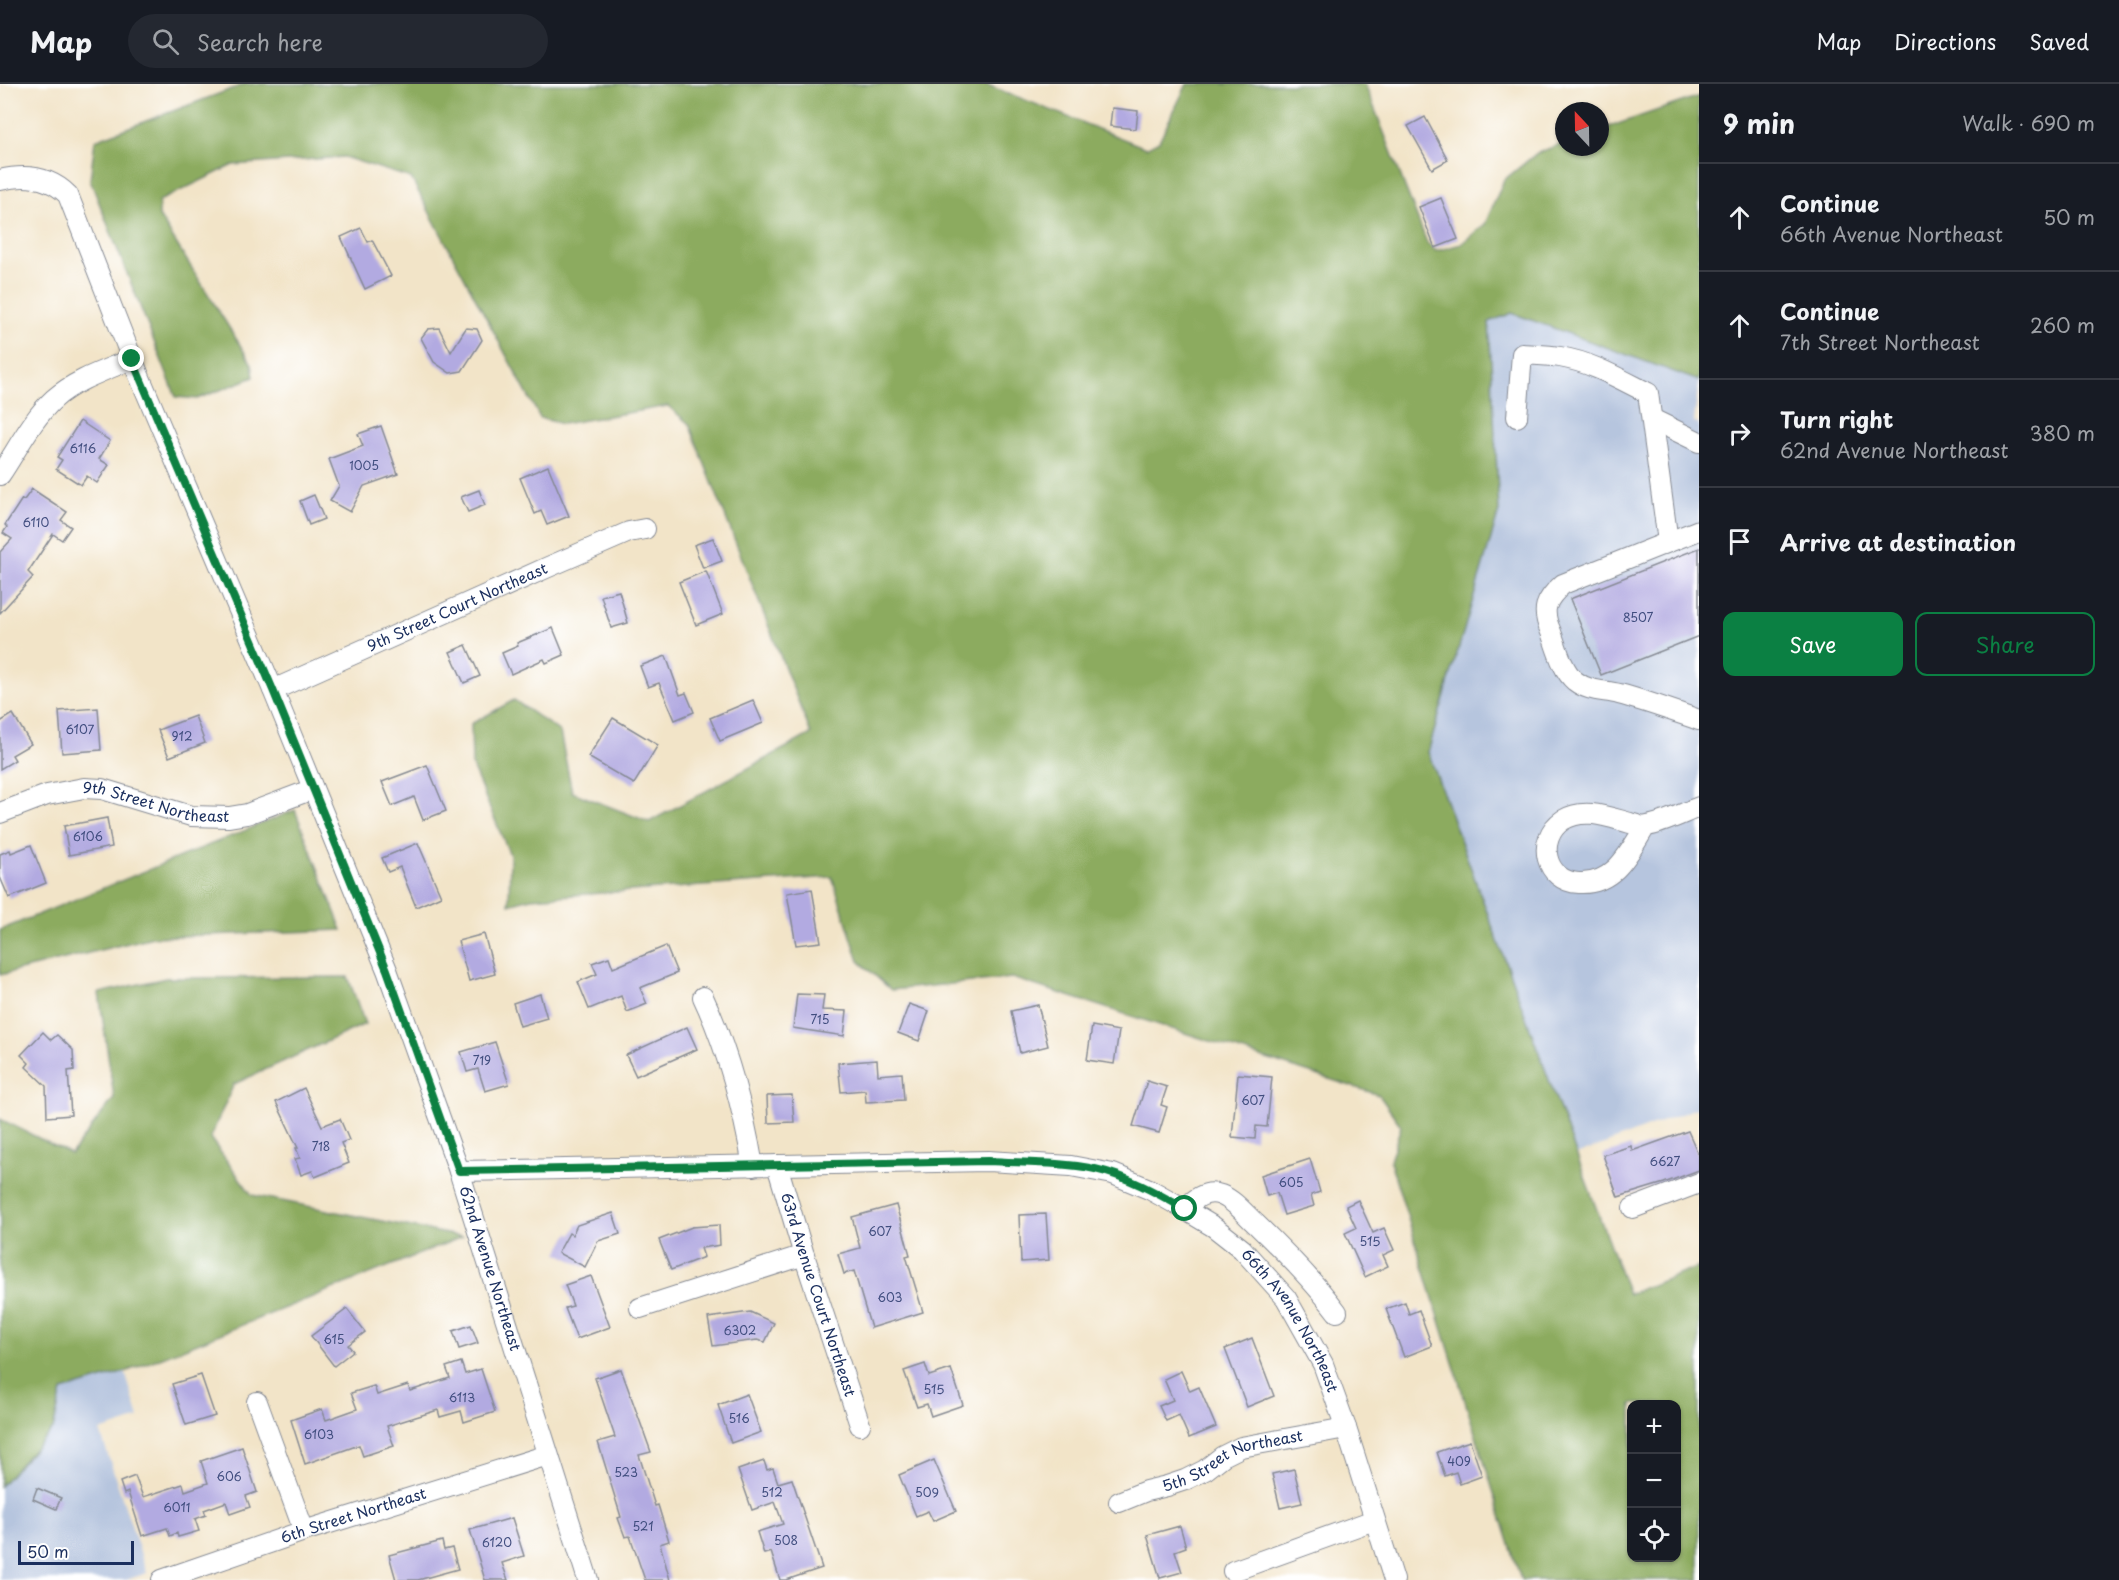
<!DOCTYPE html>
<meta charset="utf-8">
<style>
:root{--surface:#171b24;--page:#242831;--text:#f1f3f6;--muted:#9ea1a6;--line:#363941;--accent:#0b8043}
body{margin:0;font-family:"Playpen Sans",sans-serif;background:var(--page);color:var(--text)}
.controls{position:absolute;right:18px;bottom:18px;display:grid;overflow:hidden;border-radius:12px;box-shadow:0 2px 4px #0004}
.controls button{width:54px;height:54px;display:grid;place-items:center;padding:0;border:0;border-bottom:2px solid var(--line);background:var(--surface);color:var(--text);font:30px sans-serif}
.compass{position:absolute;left:1555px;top:18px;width:54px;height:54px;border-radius:50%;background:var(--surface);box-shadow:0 2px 4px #0004;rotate:338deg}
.scale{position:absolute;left:18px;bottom:15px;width:116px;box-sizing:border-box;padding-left:6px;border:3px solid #1b2f5e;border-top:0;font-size:16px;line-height:21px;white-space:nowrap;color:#1b2f5e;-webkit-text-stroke:4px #fff;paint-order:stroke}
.stop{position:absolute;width:18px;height:18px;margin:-14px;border:4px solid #0b8043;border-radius:50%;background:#fff}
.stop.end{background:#0b8043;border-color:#fff;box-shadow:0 2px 6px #0008}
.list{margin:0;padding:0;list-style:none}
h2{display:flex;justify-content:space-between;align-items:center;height:78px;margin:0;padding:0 24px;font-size:26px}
h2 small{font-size:20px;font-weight:400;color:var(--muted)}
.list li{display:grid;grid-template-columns:39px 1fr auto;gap:18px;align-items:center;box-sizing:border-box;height:108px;padding:0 24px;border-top:2px solid var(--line)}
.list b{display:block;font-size:22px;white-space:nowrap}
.list p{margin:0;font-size:20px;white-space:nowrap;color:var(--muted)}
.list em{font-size:20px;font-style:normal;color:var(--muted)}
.actions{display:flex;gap:12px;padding:18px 24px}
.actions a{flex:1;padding:14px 0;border:2px solid var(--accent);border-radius:12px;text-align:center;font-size:21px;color:var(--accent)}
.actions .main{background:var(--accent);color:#fff}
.icon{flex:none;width:33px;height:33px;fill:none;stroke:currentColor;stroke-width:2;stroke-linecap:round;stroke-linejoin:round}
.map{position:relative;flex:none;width:1699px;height:1496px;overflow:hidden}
header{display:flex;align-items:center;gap:36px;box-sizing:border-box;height:84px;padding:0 30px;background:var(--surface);border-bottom:2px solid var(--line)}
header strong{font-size:28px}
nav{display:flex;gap:33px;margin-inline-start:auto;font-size:21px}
.search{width:420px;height:54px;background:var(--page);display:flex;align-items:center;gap:15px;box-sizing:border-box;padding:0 21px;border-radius:33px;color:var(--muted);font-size:22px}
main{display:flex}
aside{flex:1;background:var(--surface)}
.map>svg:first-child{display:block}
.industrial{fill:#b6c5de}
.forest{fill:#8cab5f;stroke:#546d5e;stroke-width:1.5;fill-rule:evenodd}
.building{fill:#b2aae1}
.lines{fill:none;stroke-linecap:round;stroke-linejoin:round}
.minor-casing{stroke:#868a93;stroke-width:22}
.minor{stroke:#fff;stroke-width:20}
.route{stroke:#0b8043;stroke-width:8}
.labels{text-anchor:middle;stroke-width:5;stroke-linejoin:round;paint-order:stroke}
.number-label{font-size:12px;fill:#414e7f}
.street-label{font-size:15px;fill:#1b2f5e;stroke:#fff}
</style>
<header>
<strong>Map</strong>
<div class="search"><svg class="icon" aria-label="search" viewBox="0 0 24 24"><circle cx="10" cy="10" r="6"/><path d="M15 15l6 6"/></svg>Search here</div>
<nav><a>Map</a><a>Directions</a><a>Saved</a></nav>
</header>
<main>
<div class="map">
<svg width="1699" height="1496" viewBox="0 0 1699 1496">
<rect width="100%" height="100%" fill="#fff"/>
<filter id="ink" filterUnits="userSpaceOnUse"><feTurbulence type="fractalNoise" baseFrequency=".0167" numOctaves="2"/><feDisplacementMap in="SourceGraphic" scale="12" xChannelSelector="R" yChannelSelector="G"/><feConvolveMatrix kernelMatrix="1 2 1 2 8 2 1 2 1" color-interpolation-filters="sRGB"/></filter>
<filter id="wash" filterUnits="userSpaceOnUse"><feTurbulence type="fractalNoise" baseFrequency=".008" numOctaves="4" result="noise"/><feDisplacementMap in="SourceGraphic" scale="24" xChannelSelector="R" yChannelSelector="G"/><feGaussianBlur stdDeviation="1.35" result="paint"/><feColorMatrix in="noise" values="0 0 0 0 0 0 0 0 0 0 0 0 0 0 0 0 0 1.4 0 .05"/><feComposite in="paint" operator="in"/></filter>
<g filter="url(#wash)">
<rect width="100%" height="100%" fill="#f2e4c8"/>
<g class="industrial">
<path d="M1512,229L1699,297L1694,338L1699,340V1023L1576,1071L1428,668L1499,427L1489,238Z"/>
<path d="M125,1288L139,1334L100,1347L147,1489L126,1496H0V1402L53,1345L62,1307Z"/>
</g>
<g class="forest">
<path d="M245,0H985L1146,64L1159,57L1187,0H1365L1427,159L1436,167L1461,160L1485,140L1504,96L1537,69L1564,59V63H1600V46L1699,12V297L1512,229L1489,238L1499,427L1428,668L1628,1210L1699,1183V1496H1521L1390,1077L1401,1042L1379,1011L1012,894L891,906L859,877L832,793L531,814L509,820L510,771L472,682L471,640L514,616L560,648L572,708L649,738L811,650L689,340L668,322L562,340L540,334L411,94L344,73L233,81L159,117V132L252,280L254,293L197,315L176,313L90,96L95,56ZM1676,1320V1474H1632V1320Z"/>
<path d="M295,726L342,846L153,853L0,891V846Z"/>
<path d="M348,893L365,940L234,1000L210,1054L252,1111L462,1153L125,1288L62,1307L53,1345L0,1402V1035L71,1070L114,1014L99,909L166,894Z"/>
</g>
<g id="blocks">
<g class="building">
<path d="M1112,24L1138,27L1136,45L1110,42Z"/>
<path d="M1425,33L1448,76L1432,85L1408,42Z"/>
<path d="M1441,114L1458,155L1435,164L1419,123Z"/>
<path d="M361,144L368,158L372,156L391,192L365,205L341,153Z"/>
<path d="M439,244L451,268L466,244L477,245L482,256L462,287L450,289L434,278L421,254L428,245Z"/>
<path d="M80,337L110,357L99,375L109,381L97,399L87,392L81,401L56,385L62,376L57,373Z"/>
<path d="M381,342L398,390L364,402L350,428L330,417L339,402L329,375L363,362L358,350Z"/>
<path d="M548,382L569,432L547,441L541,427L535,430L520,394Z"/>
<path d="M32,405L67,428L61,436L71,443L62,456L53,450L28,488L33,493L0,529V468L12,455L3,449L7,443L5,441L22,415L24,416Z"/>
<path d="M479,406L485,421L468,428L461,413Z"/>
<path d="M314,411L324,435L309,441L300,417Z"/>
<path d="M713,454L722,477L703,484L694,461Z"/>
<path d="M1699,464V552L1601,591L1570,515Z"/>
<path d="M706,487L723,530L696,541L679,498Z"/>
<path d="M619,507L628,539L611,544L601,512Z"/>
<path d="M553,544L564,571L546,579L544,575L511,590L502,569L518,562L517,559Z"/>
<path d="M466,561L480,592L464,599L450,568Z"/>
<path d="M666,572L680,611L686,609L694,628L675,636L659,599L648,603L640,582Z"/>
<path d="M753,616L763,639L720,657L710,634Z"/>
<path d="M98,624L101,666L62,669L59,627Z"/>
<path d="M13,630L31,660L12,671L15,676L0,685V638Z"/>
<path d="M195,632L205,659L169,673L158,646Z"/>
<path d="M613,634L658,661L634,700L588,673Z"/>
<path d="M427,681L446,727L423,736L414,713L392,722L382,698Z"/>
<path d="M107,734L112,763L69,771L64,742Z"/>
<path d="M418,759L441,812L416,823L400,783L388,788L382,774Z"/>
<path d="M31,761L46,799L9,814L0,793V770L10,766L11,769Z"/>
<path d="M812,805L821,858L796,861L787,809Z"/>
<path d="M484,850L495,890L469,897L458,857Z"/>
<path d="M666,862L677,889L640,904L647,920L627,928L621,912L589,925L578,898L597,890L592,879L609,873L613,884Z"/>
<path d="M540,910L547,934L520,942L513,919Z"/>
<path d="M797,910L824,911L822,926L847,927L844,952L793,944Z"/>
<path d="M909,920L929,927L919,957L898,949Z"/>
<path d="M1038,921L1048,962L1020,969L1011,927Z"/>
<path d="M1092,942L1119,947L1114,980L1087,976Z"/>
<path d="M687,943L697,965L636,992L626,971Z"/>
<path d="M43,948L51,956L57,951L73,966L74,986L68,987L71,1031L47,1033L46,1002L26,983L29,979L21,971Z"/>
<path d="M495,958L509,1000L485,1007L478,985L467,988L461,968Z"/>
<path d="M877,976L878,991L902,989L904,1016L866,1018L865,1006L841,1008L838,979Z"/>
<path d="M1238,990L1272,993L1267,1043L1256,1042L1255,1055L1232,1053Z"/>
<path d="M1147,997L1167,1003L1161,1021L1167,1023L1159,1049L1133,1042Z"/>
<path d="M304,1004L322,1042L340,1035L349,1056L341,1059L349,1079L315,1093L312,1087L301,1091L295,1075L300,1074L296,1064H298L276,1018Z"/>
<path d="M792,1011L794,1038L768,1039L767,1012Z"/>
<path d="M1688,1047L1699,1072V1086L1664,1099L1618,1113L1603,1071L1631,1062L1632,1067Z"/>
<path d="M1310,1075L1320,1108L1311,1111L1314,1122L1284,1131L1277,1109L1267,1112L1261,1091Z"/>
<path d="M1358,1116L1373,1149L1384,1144L1394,1166L1383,1171L1388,1182L1365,1193L1345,1149L1356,1144L1346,1122Z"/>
<path d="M896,1121L910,1171L906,1172L923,1228L871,1244L854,1187L844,1190L838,1170L860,1164L852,1133Z"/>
<path d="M613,1129L620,1150L598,1157L585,1183L558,1169L569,1149L572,1151L577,1141Z"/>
<path d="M1046,1130L1049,1176L1021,1178L1019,1131Z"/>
<path d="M719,1141L720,1161L701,1164L704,1173L671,1186L659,1156L692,1143Z"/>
<path d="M591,1192L610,1243L577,1255L565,1224L573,1222L565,1201Z"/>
<path d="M1405,1218L1409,1230L1419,1226L1432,1262L1404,1273L1386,1225Z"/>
<path d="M347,1225L365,1248L348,1261L353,1267L334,1282L311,1252Z"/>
<path d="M750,1228L774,1239L765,1258L757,1256L713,1262L708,1234Z"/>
<path d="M471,1241L478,1259L459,1265L453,1247Z"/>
<path d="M1252,1254L1274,1312L1247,1323L1225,1265Z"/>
<path d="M461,1278L465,1290L481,1285L495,1328L464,1338L461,1327L440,1333L438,1326L387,1342L394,1362L363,1372L359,1361L305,1380L291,1336L322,1325L326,1336L357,1325L351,1309L374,1302L377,1311L408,1301L410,1307L450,1294L446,1283Z"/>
<path d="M925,1280L929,1292L951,1285L963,1321L931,1332L927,1320L917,1323L904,1287Z"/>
<path d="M621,1285L651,1368L639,1371L655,1422L658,1421L669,1457L660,1460L670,1496H645L630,1452L625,1453L618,1434L621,1433L598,1358L615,1353L595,1294Z"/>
<path d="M1181,1287L1190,1307L1199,1303L1216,1343L1189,1354L1179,1331L1166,1337L1159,1322L1173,1316L1164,1295Z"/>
<path d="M201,1291L215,1332L186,1341L172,1300Z"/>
<path d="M747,1310L761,1348L731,1359L718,1321Z"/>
<path d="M1470,1357L1482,1392L1460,1400L1456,1388L1445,1392L1437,1368Z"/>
<path d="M242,1363L257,1408L246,1412L250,1423L230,1430L226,1418L204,1426L206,1431L195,1435L199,1447L178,1453L177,1449L170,1452L167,1444L142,1452L128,1408L124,1410L120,1398L135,1392L143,1413L183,1400L185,1407L208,1399L201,1377Z"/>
<path d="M934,1376L956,1427L933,1437L928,1427L916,1432L899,1391Z"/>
<path d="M764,1377L767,1386L773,1384L778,1399L792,1395L822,1484L786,1496H780L771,1468L764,1470L757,1448L783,1440L775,1418L752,1426L738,1386Z"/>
<path d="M1294,1385L1302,1419L1280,1424L1272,1390Z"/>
<path d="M37,1404L61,1414L56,1425L33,1415Z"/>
<path d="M512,1434L524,1472L502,1479L508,1496H485L470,1446Z"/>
<path d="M1180,1442L1186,1463L1175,1467L1182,1488L1160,1494L1147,1451Z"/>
<path d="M442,1457L444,1466L452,1464L458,1485L418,1496H396L389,1471Z"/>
</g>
</g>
</g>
<g filter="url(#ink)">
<use href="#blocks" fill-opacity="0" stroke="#868a93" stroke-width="1.5"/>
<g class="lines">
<defs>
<g id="minor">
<path id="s1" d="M0,96C25,90 49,92 68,111L132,275L273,606L387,886L459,1087L588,1496"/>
<path d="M1517,333L1522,270C1534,271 1547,271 1560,273C1591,278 1620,295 1648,309L1668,458"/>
<path d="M1652,335L1699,358"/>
<path d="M0,391C17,366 32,335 54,315C75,296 106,286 132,275"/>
<path d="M1699,446L1563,500C1545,516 1541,526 1551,548C1557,564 1562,586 1575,597C1589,608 1604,606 1619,610C1646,617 1673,627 1699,636"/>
<path id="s2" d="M273,606L546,484L629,448L645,445"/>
<path id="s3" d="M0,729L47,711L84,704L102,705L191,732L229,733L247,730L313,705"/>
<path d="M1645,743C1629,769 1614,801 1579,799C1545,798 1535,755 1563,736C1584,723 1608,733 1630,739C1635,740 1642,744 1647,742C1664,739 1683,729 1699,723"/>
<path d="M703,913C728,966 743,1024 753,1082"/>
<path id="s4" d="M777,1081L804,1171L860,1341"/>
<path id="s5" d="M459,1087L988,1077L1071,1082L1113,1090L1149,1105L1174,1119L1214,1143L1242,1165L1286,1214L1323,1280L1346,1344L1394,1496"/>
<path d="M1633,1124L1699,1099"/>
<path d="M1185,1125C1194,1115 1206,1105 1221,1111C1234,1116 1245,1130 1256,1140C1285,1168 1313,1196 1337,1228"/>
<path d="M640,1224L804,1171"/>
<path d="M257,1318L304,1447"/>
<path id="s6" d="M1119,1418L1146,1407L1167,1402L1185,1396L1205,1386L1223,1372L1241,1363L1346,1344"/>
<path d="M1233,1487L1374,1436"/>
<path id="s7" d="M162,1496L304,1447L548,1371"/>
</g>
</defs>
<use href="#minor" class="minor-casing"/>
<use href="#minor" class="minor"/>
</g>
</g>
<g class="lines" filter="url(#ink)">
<path class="route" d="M132,275L273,606L387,886L459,1087L988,1077C1023,1079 1061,1078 1095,1085C1127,1092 1157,1109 1185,1125"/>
</g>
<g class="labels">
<g class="number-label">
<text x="83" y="369">6116</text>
<text x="364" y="386">1005</text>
<text x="36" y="443">6110</text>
<text x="1638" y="538">8507</text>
<text x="80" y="650">6107</text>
<text x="182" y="657">912</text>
<text x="88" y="757">6106</text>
<text x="820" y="940">715</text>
<text x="482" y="981">719</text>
<text x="1253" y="1021">607</text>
<text x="321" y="1067">718</text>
<text x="1665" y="1082">6627</text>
<text x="1291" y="1103">605</text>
<text x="880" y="1152">607</text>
<text x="1370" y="1162">515</text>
<text x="890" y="1218">603</text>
<text x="740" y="1251">6302</text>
<text x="334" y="1260">615</text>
<text x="934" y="1310">515</text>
<text x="462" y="1318">6113</text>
<text x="739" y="1339">516</text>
<text x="319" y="1355">6103</text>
<text x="1459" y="1382">409</text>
<text x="626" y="1393">523</text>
<text x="229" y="1397">606</text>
<text x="772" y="1413">512</text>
<text x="927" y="1413">509</text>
<text x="177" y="1428">6011</text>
<text x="643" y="1447">521</text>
<text x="786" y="1461">508</text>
<text x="497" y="1463">6120</text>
</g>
<g class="street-label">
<text dy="5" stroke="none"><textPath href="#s2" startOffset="202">9th Street Court Northeast</textPath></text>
<text dy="5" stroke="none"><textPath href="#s3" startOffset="162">9th Street Northeast</textPath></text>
<text dy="5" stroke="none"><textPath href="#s1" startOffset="1227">62nd Avenue Northeast</textPath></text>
<text dy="5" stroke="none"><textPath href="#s4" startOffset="136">63rd Avenue Court Northeast</textPath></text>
<text dy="5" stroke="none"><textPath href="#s5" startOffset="892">66th Avenue Northeast</textPath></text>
<text dy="5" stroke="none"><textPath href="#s6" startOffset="122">5th Street Northeast</textPath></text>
<text dy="5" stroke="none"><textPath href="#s7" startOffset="202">6th Street Northeast</textPath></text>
</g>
</g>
</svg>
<div class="controls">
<button>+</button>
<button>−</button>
<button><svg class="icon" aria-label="locate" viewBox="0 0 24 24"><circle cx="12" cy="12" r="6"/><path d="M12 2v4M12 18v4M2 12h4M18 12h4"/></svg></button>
</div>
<svg class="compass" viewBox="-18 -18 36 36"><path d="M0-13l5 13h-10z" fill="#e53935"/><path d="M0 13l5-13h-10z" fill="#9ea1a6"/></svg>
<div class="scale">50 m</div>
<div class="stop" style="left:1185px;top:1125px"></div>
<div class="stop end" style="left:132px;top:275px"></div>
</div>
<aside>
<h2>9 min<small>Walk · 690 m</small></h2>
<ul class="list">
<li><svg class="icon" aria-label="ahead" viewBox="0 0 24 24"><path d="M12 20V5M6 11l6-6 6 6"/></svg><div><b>Continue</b><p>66th Avenue Northeast</p></div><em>50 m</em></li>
<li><svg class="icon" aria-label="ahead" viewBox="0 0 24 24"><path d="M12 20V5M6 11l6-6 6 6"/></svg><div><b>Continue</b><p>7th Street Northeast</p></div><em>260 m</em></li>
<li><svg class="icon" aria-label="right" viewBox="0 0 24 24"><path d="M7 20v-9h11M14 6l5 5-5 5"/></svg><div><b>Turn right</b><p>62nd Avenue Northeast</p></div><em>380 m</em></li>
<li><svg class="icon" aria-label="arrive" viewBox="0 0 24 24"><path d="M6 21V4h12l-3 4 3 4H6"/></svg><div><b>Arrive at destination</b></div></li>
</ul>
<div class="actions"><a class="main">Save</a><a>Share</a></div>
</aside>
</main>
